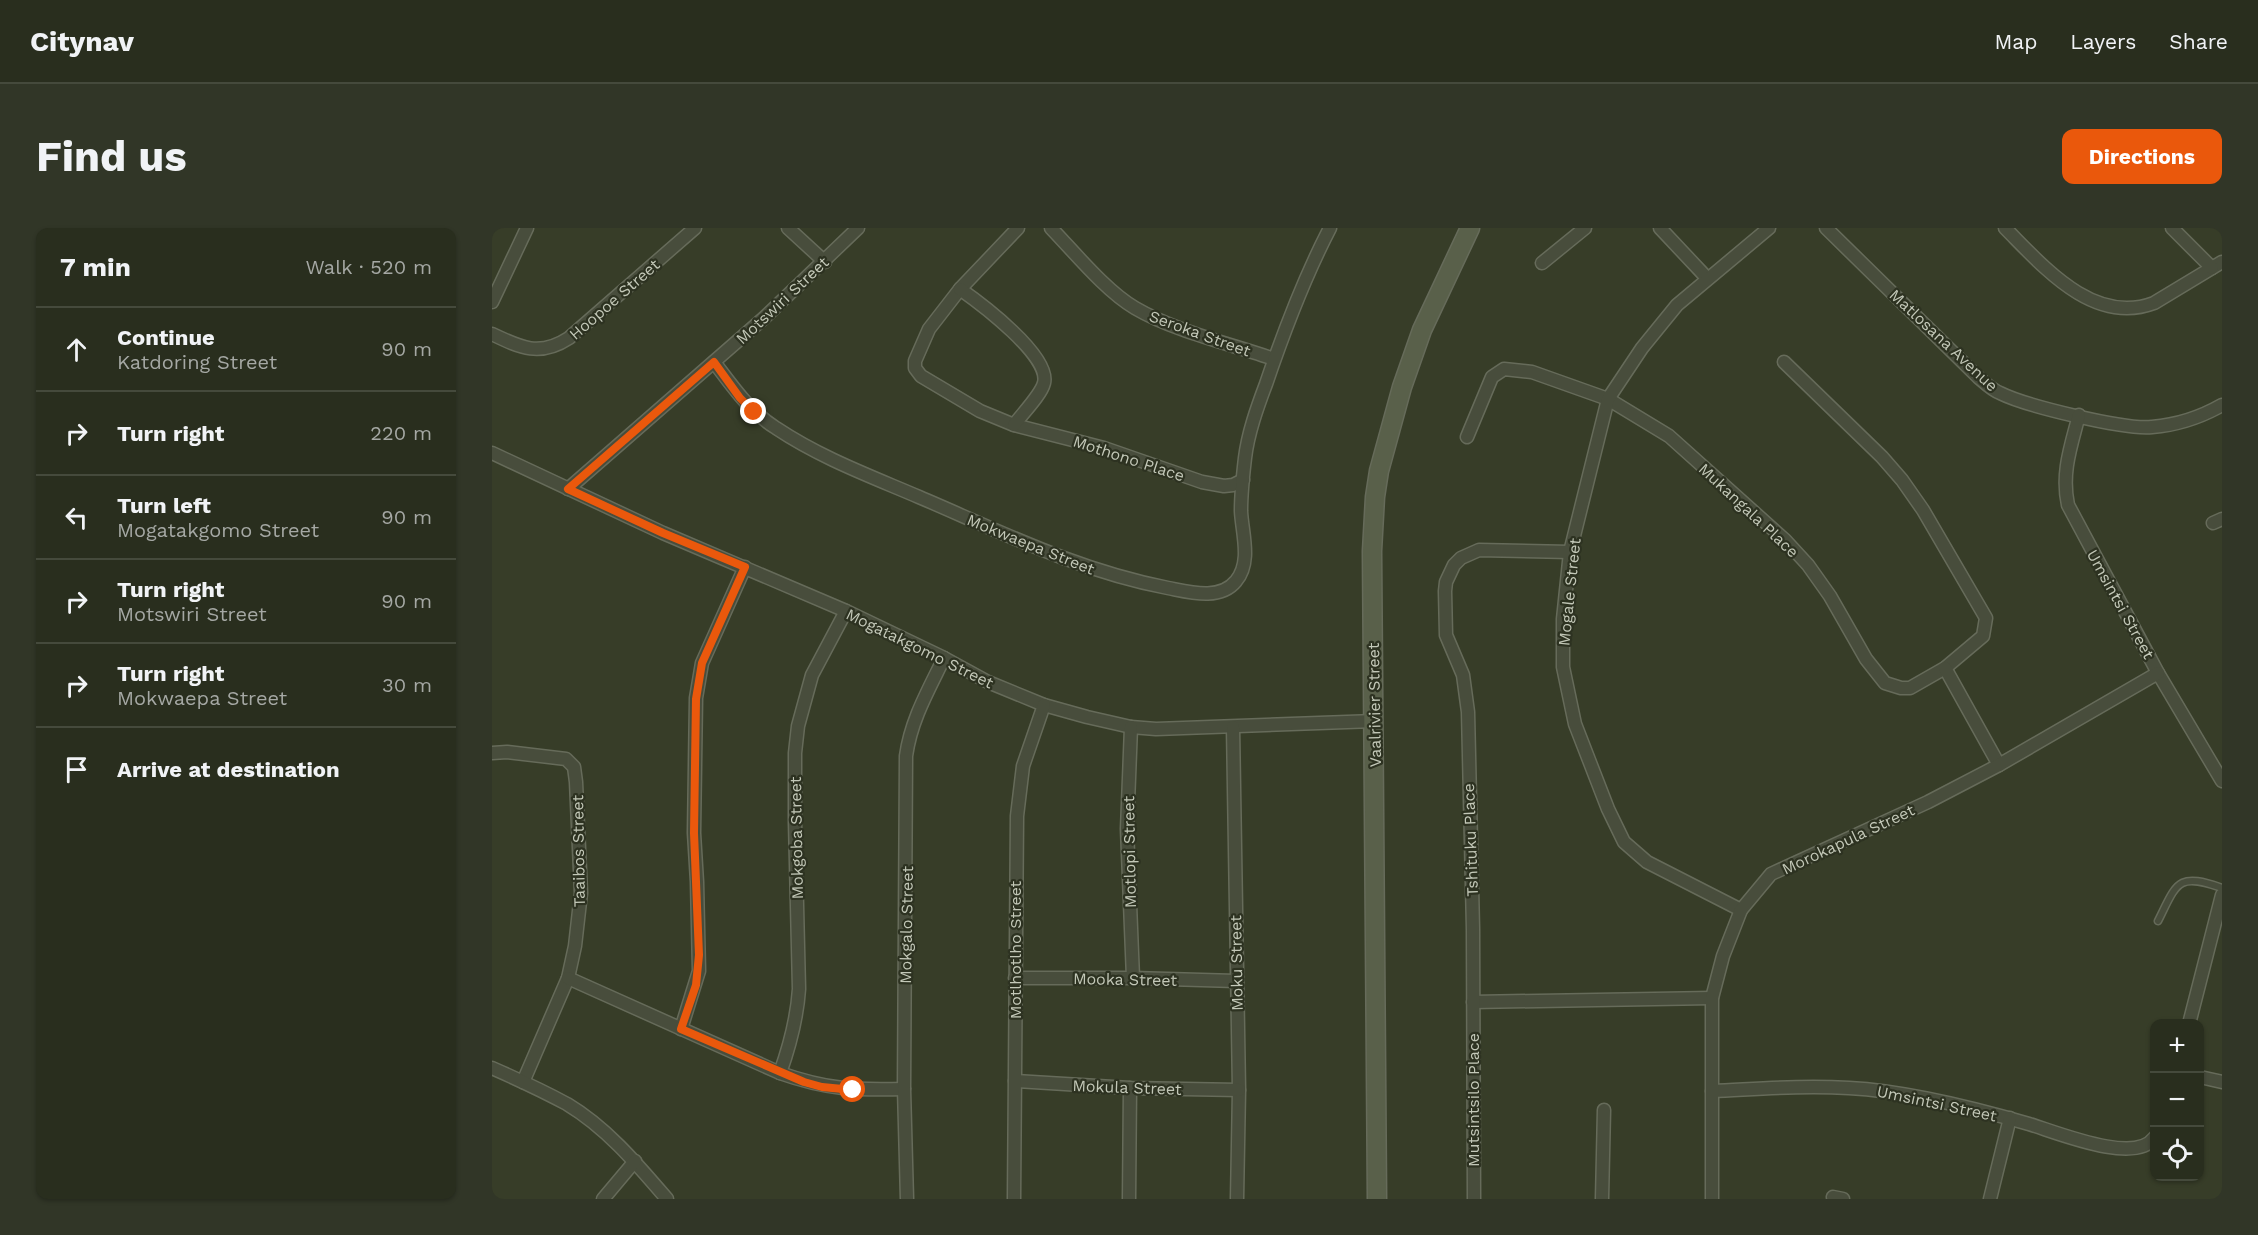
<!DOCTYPE html>
<meta charset="utf-8">
<style>
:root{--surface:#292e1e;--page:#313627;--text:#f1f3f6;--muted:#a5a8a4;--line:#454a3c;--accent:#ea580c}
body{margin:0;font-family:"Work Sans",sans-serif;background:var(--page);color:var(--text)}
.controls{position:absolute;right:18px;bottom:18px;display:grid;overflow:hidden;border-radius:12px;box-shadow:0 2px 4px #0004}
.controls button{width:54px;height:54px;display:grid;place-items:center;padding:0;border:0;border-bottom:2px solid var(--line);background:var(--surface);color:var(--text);font:30px sans-serif}
.stop{position:absolute;width:18px;height:18px;margin:-14px;border:4px solid #ea580c;border-radius:50%;background:#fff}
.stop.end{background:#ea580c;border-color:#fff;box-shadow:0 2px 6px #0008}
.list{margin:0;padding:0;list-style:none}
h2{display:flex;justify-content:space-between;align-items:center;height:78px;margin:0;padding:0 24px;font-size:26px}
h2 small{font-size:20px;font-weight:400;color:var(--muted)}
.list li{display:grid;grid-template-columns:39px 1fr auto;gap:18px;align-items:center;box-sizing:border-box;height:84px;padding:0 24px;border-top:2px solid var(--line)}
.list b{display:block;font-size:22px;white-space:nowrap}
.list p{margin:0;font-size:20px;white-space:nowrap;color:var(--muted)}
.list em{font-size:20px;font-style:normal;color:var(--muted)}
.icon{flex:none;width:33px;height:33px;fill:none;stroke:currentColor;stroke-width:2;stroke-linecap:round;stroke-linejoin:round}
.map{position:relative;flex:none;width:1730px;height:971px;overflow:hidden;border-radius:12px}
header{display:flex;align-items:center;gap:36px;box-sizing:border-box;height:84px;padding:0 30px;background:var(--surface);border-bottom:2px solid var(--line)}
header strong{font-size:28px}
nav{display:flex;gap:33px;margin-inline-start:auto;font-size:21px}
.intro{display:flex;align-items:center;justify-content:space-between;box-sizing:border-box;height:144px;padding:0 36px}
h1{margin:0;font-size:42px}
.button{padding:15px 27px;border-radius:12px;background:var(--accent);color:#fff;font-size:21px;font-weight:700}
main{display:flex;gap:36px;padding:0 36px}
aside{flex:1;background:var(--surface);border-radius:12px;box-shadow:0 2px 4px #0004}
.map>svg:first-child{display:block}
.lines{fill:none;stroke-linecap:round;stroke-linejoin:round}
.lane-casing{stroke:#666b5a;stroke-width:9}
.street-casing{stroke:#666b5a;stroke-width:15}
.secondary-casing{stroke:#666b5a;stroke-width:21}
.lane{stroke:#484d3c;stroke-width:6}
.street{stroke:#484d3c;stroke-width:12}
.secondary{stroke:#59604a;stroke-width:18}
.route{stroke:#ea580c;stroke-width:8}
.labels{text-anchor:middle;stroke-width:4.5;stroke-linejoin:round;paint-order:stroke}
.street-label{font-size:16px;fill:#c3c8b8;stroke:#2d3221}
</style>
<header>
<strong>Citynav</strong>
<nav><a>Map</a><a>Layers</a><a>Share</a></nav>
</header>
<div class="intro"><h1>Find us</h1><a class="button">Directions</a></div>
<main>
<aside>
<h2>7 min<small>Walk · 520 m</small></h2>
<ul class="list">
<li><svg class="icon" aria-label="ahead" viewBox="0 0 24 24"><path d="M12 20V5M6 11l6-6 6 6"/></svg><div><b>Continue</b><p>Katdoring Street</p></div><em>90 m</em></li>
<li><svg class="icon" aria-label="right" viewBox="0 0 24 24"><path d="M7 20v-9h11M14 6l5 5-5 5"/></svg><div><b>Turn right</b></div><em>220 m</em></li>
<li><svg class="icon" aria-label="left" viewBox="0 0 24 24"><path d="M17 20v-9H6M10 6l-5 5 5 5"/></svg><div><b>Turn left</b><p>Mogatakgomo Street</p></div><em>90 m</em></li>
<li><svg class="icon" aria-label="right" viewBox="0 0 24 24"><path d="M7 20v-9h11M14 6l5 5-5 5"/></svg><div><b>Turn right</b><p>Motswiri Street</p></div><em>90 m</em></li>
<li><svg class="icon" aria-label="right" viewBox="0 0 24 24"><path d="M7 20v-9h11M14 6l5 5-5 5"/></svg><div><b>Turn right</b><p>Mokwaepa Street</p></div><em>30 m</em></li>
<li><svg class="icon" aria-label="arrive" viewBox="0 0 24 24"><path d="M6 21V4h12l-3 4 3 4H6"/></svg><div><b>Arrive at destination</b></div></li>
</ul>
</aside>
<div class="map">
<svg width="1730" height="971" viewBox="0 0 1730 971">
<rect width="100%" height="100%" fill="#373d28"/>
<g class="lines">
<defs>
<path id="lane" d="M1666,693C1685,655 1685,644 1730,660"/>
<g id="street">
<path d="M296,0L333,34"/>
<path d="M526,0L468,61L437,101L423,133V140L429,148L488,183L522,197L612,220L710,254L732,258L741,257L751,252"/>
<path d="M559,0C583,25 614,63 643,80C682,103 739,116 782,131"/>
<path d="M1168,0L1215,50"/>
<path d="M1334,0L1486,149C1493,155 1500,162 1508,165C1534,178 1633,202 1660,199C1684,197 1709,189 1730,177"/>
<path d="M1513,0C1551,38 1601,98 1662,75L1730,34"/>
<path d="M1680,0L1720,40"/>
<path d="M1050,35L1093,0"/>
<path d="M468,61C488,75 559,128 552,155C549,167 530,186 522,197"/>
<path d="M0,74L35,0"/>
<path d="M0,106C29,120 48,129 77,110L203,0"/>
<path d="M222,134C241,159 257,183 284,200C329,230 378,248 427,269C509,304 587,343 676,360C697,364 728,373 744,353C760,334 750,305 749,283C749,266 751,247 753,230C756,205 765,180 774,156C792,103 812,50 838,0"/>
<path d="M1587,187C1579,218 1569,245 1576,277L1666,445L1730,553"/>
<path d="M975,209L1000,149L1012,141L1040,144L1116,171L1177,208L1293,312L1316,337L1338,368L1374,431L1393,455L1409,460H1418L1453,440L1491,408L1494,390L1431,282L1410,252L1390,229L1292,134"/>
<path d="M0,225L171,305L354,383L452,430L496,454L552,477L595,489L639,499L664,501L883,493"/>
<path d="M76,261L272,90L366,0"/>
<path d="M1721,295L1730,291"/>
<path d="M1453,440L1507,537"/>
<path d="M639,499L635,601L641,750"/>
<path d="M741,499L747,862L745,971"/>
<path d="M0,525L15,524L74,531L82,539L84,554L89,665L83,718L76,750L31,854"/>
<path d="M1249,682L1155,634L1132,614L1116,581L1083,496L1071,439V391L1078,324L1116,171L1150,120L1185,77L1277,0"/>
<path d="M76,750L288,845C336,862 362,862 412,861"/>
<path d="M523,750H641L744,753"/>
<path d="M981,774L1220,770"/>
<path d="M1697,796L1730,667"/>
<path d="M189,801L207,743L205,654L202,605L204,470L210,435L253,339"/>
<path d="M0,840C25,851 51,863 75,876C115,900 145,936 175,971"/>
<path d="M288,845C298,817 305,791 307,761L303,594V525L306,498L320,447L354,383"/>
<path d="M1708,849L1730,854"/>
<path d="M523,853L638,860L747,862"/>
<path d="M1220,863C1266,861 1311,857 1357,860C1414,863 1482,880 1537,896C1564,904 1643,937 1662,910"/>
<path d="M1341,969L1351,971"/>
<path d="M111,971L143,933"/>
<path d="M415,971L412,861L414,528C419,492 436,463 452,430"/>
<path d="M522,971L525,588L531,538L552,477"/>
<path d="M637,971L638,860"/>
<path d="M982,971L981,701L976,484L971,447L954,407L953,363L954,354L962,337L969,330L987,322L1078,324"/>
<path d="M1110,971L1112,882"/>
<path d="M1220,971V770L1231,728L1249,682L1279,646L1436,574L1507,537L1666,445"/>
<path d="M1498,971L1518,890"/>
</g>
<path id="secondary" d="M885,971L880,323L883,269L887,243L910,159L930,102L978,0"/>
</defs>
<use href="#lane" class="lane-casing"/>
<use href="#street" class="street-casing"/>
<use href="#secondary" class="secondary-casing"/>
<use href="#lane" class="lane"/>
<use href="#street" class="street"/>
<use href="#secondary" class="secondary"/>
</g>
<g class="lines">
<path class="route" d="M262,184L248,170L222,134L76,261L171,305L253,339L210,435L204,471L202,605L207,727L204,757L189,801L312,854L330,859L361,862"/>
</g>
<g class="labels">
<g class="street-label">
<text transform="translate(122 71) rotate(-41)" y="6">Hoopoe Street</text>
<text transform="translate(290 72) rotate(-43)" y="6">Motswiri Street</text>
<text transform="translate(708 105) rotate(20)" y="6">Seroka Street</text>
<text transform="translate(1452 112) rotate(43)" y="6">Matlosana Avenue</text>
<text transform="translate(637 230) rotate(18)" y="6">Mothono Place</text>
<text transform="translate(1257 282) rotate(43)" y="6">Mukangala Place</text>
<text transform="translate(539 316) rotate(22)" y="6">Mokwaepa Street</text>
<text transform="translate(1077 364) rotate(-84)" y="6">Mogale Street</text>
<text transform="translate(1629 376) rotate(61)" y="6">Umsintsi Street</text>
<text transform="translate(428 420) rotate(26)" y="6">Mogatakgomo Street</text>
<text transform="translate(882 477) rotate(-91)" y="6">Vaalrivier Street</text>
<text transform="translate(304 610) rotate(-91)" y="6">Mokgoba Street</text>
<text transform="translate(1356 611) rotate(-25)" y="6">Morokapula Street</text>
<text transform="translate(978 612) rotate(-92)" y="6">Tshituku Place</text>
<text transform="translate(86 623) rotate(-91)" y="6">Taaibos Street</text>
<text transform="translate(637 624) rotate(-91)" y="6">Motlopi Street</text>
<text transform="translate(414 697) rotate(-89)" y="6">Mokgalo Street</text>
<text transform="translate(523 722) rotate(-90)" y="6">Motlhotlho Street</text>
<text transform="translate(744 735) rotate(-91)" y="6">Moku Street</text>
<text transform="translate(633 751) rotate(1)" y="6">Mooka Street</text>
<text transform="translate(635 859) rotate(2)" y="6">Mokula Street</text>
<text transform="translate(981 872) rotate(-90)" y="6">Mutsintsilo Place</text>
<text transform="translate(1445 875) rotate(12)" y="6">Umsintsi Street</text>
</g>
</g>
</svg>
<div class="controls">
<button>+</button>
<button>−</button>
<button><svg class="icon" aria-label="locate" viewBox="0 0 24 24"><circle cx="12" cy="12" r="6"/><path d="M12 2v4M12 18v4M2 12h4M18 12h4"/></svg></button>
</div>
<div class="stop" style="left:361px;top:862px"></div>
<div class="stop end" style="left:262px;top:184px"></div>
</div>
</main>
